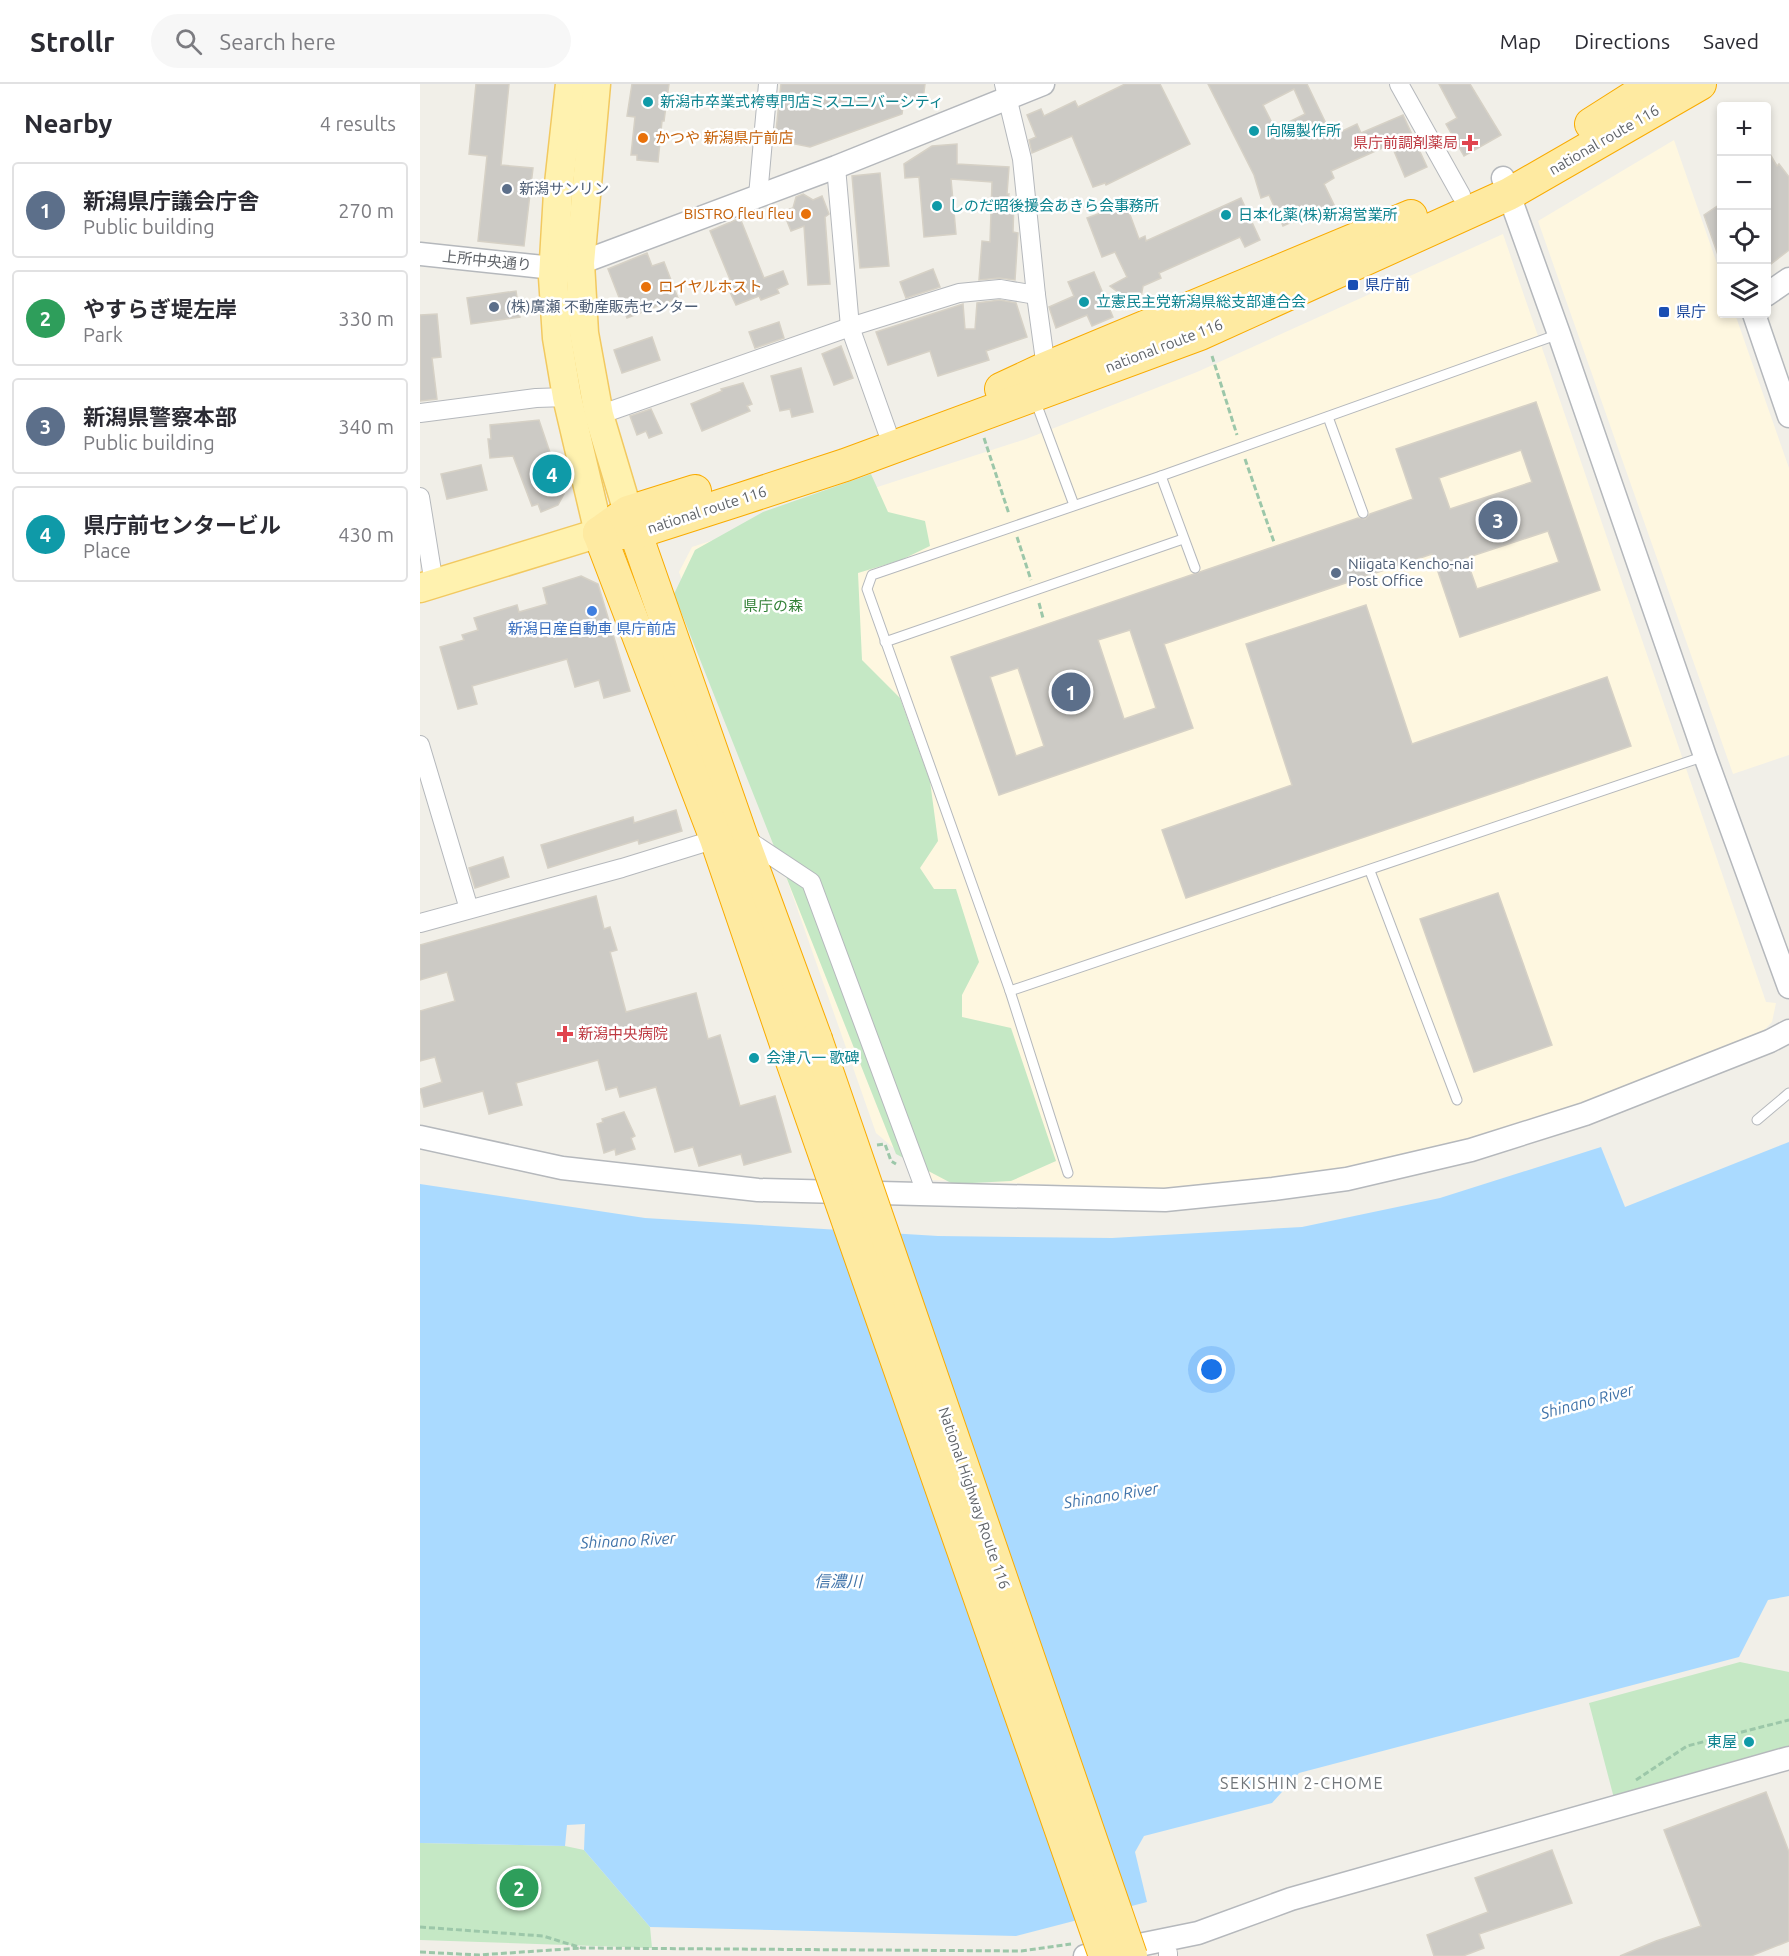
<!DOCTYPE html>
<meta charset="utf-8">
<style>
:root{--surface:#fff;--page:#f7f7f7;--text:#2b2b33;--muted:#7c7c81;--line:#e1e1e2;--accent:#ea4335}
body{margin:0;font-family:Ubuntu,"Noto Sans JP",sans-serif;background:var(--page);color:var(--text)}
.controls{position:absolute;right:18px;top:18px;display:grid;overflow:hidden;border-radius:6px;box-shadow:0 3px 9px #0003}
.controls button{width:54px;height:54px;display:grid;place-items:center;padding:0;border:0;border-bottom:2px solid var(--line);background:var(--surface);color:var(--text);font:30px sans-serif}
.you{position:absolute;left:792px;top:1286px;width:21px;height:21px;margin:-15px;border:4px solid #fff;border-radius:50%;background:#1a73e8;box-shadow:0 0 0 9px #1a73e833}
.badge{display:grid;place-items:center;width:39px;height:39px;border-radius:50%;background:var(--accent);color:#fff;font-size:20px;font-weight:700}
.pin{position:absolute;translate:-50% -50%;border:3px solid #fff;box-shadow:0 2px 6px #0006}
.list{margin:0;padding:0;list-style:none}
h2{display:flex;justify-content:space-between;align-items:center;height:78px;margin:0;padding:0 24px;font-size:26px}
h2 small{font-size:20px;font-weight:400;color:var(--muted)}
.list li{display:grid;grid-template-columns:39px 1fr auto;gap:18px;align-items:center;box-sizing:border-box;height:96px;margin:0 12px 12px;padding:0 12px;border:2px solid var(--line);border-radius:6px}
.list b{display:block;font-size:22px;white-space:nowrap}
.list p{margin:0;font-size:20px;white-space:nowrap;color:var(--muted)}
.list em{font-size:20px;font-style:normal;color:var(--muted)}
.icon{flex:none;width:33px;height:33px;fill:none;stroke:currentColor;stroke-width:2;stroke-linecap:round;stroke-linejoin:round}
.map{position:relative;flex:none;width:1369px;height:1872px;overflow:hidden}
header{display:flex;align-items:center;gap:36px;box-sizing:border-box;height:84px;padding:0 30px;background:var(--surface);border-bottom:2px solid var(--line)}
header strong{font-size:28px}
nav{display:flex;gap:33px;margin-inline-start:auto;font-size:21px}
.search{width:420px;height:54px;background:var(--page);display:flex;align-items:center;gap:15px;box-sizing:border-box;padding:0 21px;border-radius:33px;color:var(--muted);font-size:22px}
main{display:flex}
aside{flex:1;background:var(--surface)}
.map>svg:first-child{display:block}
.commercial{fill:#fef7e0}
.green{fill:#c5e8c5}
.water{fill:#aadaff}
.building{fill:#cccac5;stroke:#d6d1c6;stroke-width:1.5;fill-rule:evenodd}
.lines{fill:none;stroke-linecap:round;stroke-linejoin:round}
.service-casing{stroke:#b5b8bc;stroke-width:11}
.minor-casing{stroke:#b5b8bc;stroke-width:20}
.tertiary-casing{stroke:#b5b8bc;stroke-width:25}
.primary-casing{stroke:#f2c960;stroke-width:31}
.trunk-casing{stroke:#f9ab00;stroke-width:34}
.path{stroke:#9cc7a9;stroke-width:3;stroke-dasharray:6 3;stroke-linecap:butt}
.service{stroke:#fff;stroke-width:9}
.minor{stroke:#fff;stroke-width:18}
.tertiary{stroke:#fff;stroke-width:22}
.primary{stroke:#fff2af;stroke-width:28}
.trunk{stroke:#feeaa1;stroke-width:32}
.trunk-bridge-casing{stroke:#f9ab00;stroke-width:34;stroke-linecap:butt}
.trunk-bridge{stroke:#feeaa1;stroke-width:32}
.culture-dot{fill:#0f9aa8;stroke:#fff;stroke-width:2}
.food-dot{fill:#e8710a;stroke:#fff;stroke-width:2}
.health-dot{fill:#e0444e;stroke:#fff;stroke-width:2}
.service-dot{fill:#5c6f8a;stroke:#fff;stroke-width:2}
.transit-dot{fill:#1a4fb4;stroke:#fff;stroke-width:2}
.shop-dot{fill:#3f7fe0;stroke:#fff;stroke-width:2}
.labels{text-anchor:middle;stroke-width:5;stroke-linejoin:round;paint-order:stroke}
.culture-label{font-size:15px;fill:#0d838f;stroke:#fff;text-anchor:start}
.food-label{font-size:15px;fill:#c56008;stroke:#fff;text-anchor:start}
.street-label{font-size:15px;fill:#5f6368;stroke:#fff}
.health-label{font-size:15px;fill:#be3a42;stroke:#fff;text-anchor:end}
.service-label{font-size:15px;fill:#4e5e75;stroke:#fff;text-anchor:start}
.transit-label{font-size:15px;fill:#164399;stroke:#fff;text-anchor:start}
.park-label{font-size:15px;fill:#348238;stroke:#fff}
.shop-label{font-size:15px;fill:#366cbe;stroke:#fff}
.water-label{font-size:16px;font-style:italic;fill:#4174aa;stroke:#fff}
.neighbourhood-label{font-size:16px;letter-spacing:1.5px;fill:#70757a;stroke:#fff}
</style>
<header>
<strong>Strollr</strong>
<div class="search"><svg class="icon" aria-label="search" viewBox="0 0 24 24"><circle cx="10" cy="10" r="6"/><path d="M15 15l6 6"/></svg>Search here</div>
<nav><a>Map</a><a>Directions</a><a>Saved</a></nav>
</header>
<main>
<aside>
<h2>Nearby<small>4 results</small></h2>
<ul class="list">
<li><span class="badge" style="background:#5c6f8a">1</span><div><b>新潟県庁議会庁舎</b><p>Public building</p></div><em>270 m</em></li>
<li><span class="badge" style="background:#2e9e5b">2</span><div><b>やすらぎ堤左岸</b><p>Park</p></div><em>330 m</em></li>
<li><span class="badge" style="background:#5c6f8a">3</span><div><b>新潟県警察本部</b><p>Public building</p></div><em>340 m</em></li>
<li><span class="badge" style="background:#0f9aa8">4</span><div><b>県庁前センタービル</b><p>Place</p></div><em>430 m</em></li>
</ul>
</aside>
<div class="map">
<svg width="1369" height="1872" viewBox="0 0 1369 1872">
<rect width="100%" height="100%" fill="#f1efe8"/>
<g class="commercial">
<path d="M1254,56L1301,191L1302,230H1315L1369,384V671L1313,690L1118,137Z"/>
<path d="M1083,150L1346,918L1356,919L1352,938L1338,952L1164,1019L1050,1054L926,1083L851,1096L744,1105L511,1096L456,1049L259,488L272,463L606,355L777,288Z"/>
</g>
<g class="green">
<path d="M451,390L468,428L505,437L510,462L481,476L438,489L442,576L480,614L510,697L518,757L500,784L514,805H536L559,878L542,911V933L591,944L636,1077L591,1097L533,1100L476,1070L254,510L275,466L343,428Z"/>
<path d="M1320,1578L1369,1588V1668L1195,1718L1169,1619Z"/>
<path d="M0,1759L145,1762L164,1766L230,1843L232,1864L0,1856Z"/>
</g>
<path class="water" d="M1369,1058V1512L1348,1516L1319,1573L879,1689L852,1719L724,1752L715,1768L727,1818L596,1852L230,1843L164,1766L165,1740L147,1741L145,1762L0,1759V1100L225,1134L518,1152L692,1154L882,1143L1020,1114L1181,1063L1205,1123Z"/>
<g class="building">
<path d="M56,0H89L81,81L113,84L104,162L58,157L67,72L49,70Z"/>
<path d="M212,0H249L244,37H242L238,78L217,76V71H211L215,33L207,32Z"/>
<path d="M361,0H505L503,16L484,15L482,30L390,63L355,56Z"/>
<path d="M705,0H740L770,60L686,101L685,99L673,103L652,52L612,69L609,56L616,53L607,31L621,25L624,32L655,17L658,23Z"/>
<path d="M788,0H887L912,52L937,40L941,49L983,31L1007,83L985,93L971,60L911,87L914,94L904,100L916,125L888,138L885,132L863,142L849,111L841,114L834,91ZM874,5L885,30L855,45L843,21Z"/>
<path d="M1019,0H1050L1081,51L1044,72L1026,40L1037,34Z"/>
<path d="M537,60V80L589,83L587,110H589L588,116H594L593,148L598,149L595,196L579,194L559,196L562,157L570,158L572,98L531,95L536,150L504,153L499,93L485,94L484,80L512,62Z"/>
<path d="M1347,65L1357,82L1359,80L1369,93V166L1347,183Z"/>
<path d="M460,89L469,182L440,184L432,92Z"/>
<path d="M383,110L393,116L402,112L409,130L405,133L410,200L388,201L384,142L371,147L363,127L373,124L376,113Z"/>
<path d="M821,114L840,156L825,163L820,153L739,189L741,194L723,202L720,219L711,218L690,202L707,193L695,168L682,173L667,134L706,120L719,155L725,152L726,157Z"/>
<path d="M1302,119V174H1299L1284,131Z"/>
<path d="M320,134L344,194L363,187L368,200L357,205L359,209L341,216L339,212L316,221L309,206L314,205L290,147Z"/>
<path d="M227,169L232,182L244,178L258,214L207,234L188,185Z"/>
<path d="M513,185L520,203L486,214L480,198Z"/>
<path d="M674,188L693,233L672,242L667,231L636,244L629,223L654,212L648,198Z"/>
<path d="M96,207L100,233L51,240L47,214Z"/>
<path d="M580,216L596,219L607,253L566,267L569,276L518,292L510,267L468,281L456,248L543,220L545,245H555L557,219Z"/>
<path d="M17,230L21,273L12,274L17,315L0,317V231Z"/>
<path d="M359,238L364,254L335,264L329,248Z"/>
<path d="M232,253L240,276L202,289L194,266Z"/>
<path d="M421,262L433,294L414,301L402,270Z"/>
<path d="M381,284L393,328L372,333L370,325L360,327L351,292Z"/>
<path d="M323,299L332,320L327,322L330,327L282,347L271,320L302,307L301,305Z"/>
<path d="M1116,318L1180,506L1040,553L1012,470L744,560L773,644L579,711L531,573L938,434L945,435L950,430L993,415L976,365ZM1101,366L1112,398L1030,425L1019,394ZM1128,447L1139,478L1057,505L1046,474ZM710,546L736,624L704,635L678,556ZM598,584L624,662L596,672L570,593Z"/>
<path d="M231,325L242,349L229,354L226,347L217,351L210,332Z"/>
<path d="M119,336L144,410L138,421L121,428L118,420L112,422L93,372L70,374L68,355H71L70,341Z"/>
<path d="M61,381L67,406L27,415L21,390Z"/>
<path d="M161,492L178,500L210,607L184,614L179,596L155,603L147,575L52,602L57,620L38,625L20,563L44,556L42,551L58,546L54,534L97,521L99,528L127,520L123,504Z"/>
<path d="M946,521L992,660L1187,593L1211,662L766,814L742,746L872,701L826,560Z"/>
<path d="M256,726L262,747L219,760L218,756L128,784L121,761L213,733L214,739Z"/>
<path d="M83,773L89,793L55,804L49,784Z"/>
<path d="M1078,809L1132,961L1054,988L1000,835Z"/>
<path d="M176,812L184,845L190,843L197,866L190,868L206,928L276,909L288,955L300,951L320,1022L355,1012L371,1068L324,1081L321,1070L279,1082L273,1063L255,1068L236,1003L200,1013L197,1003L186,1006L178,976L96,999L102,1021L69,1030L63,1007L4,1023L0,1005L22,998L15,973L0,977V927L35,917L27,888L0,896V861Z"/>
<path d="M204,1028L215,1052L211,1054L215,1065L196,1071L195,1065L184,1069L177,1040L183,1038L182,1035Z"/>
<path d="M1346,1708L1369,1768V1857L1331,1872H1200L1236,1857L1281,1842L1244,1746Z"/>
<path d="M1132,1766L1152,1819L1059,1850L1064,1864L1043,1872H1014L1007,1851L1068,1828L1055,1794Z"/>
</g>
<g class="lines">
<defs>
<g id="service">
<path d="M615,316L654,421"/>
<path d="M908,333L943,429"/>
<path d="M741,392L775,484"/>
<path d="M465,558L763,455"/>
<path d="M950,787L1037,1016"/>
<path d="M590,907L1285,672"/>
<path d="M1337,1036L1369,1009"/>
<path d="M648,1089L590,907L447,505L452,491L741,392L1139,250"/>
</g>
<g id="minor">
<path d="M584,0L602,75L616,211L626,284"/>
<path d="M979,0L1041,111"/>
<path d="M416,83L430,243L467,347"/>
<path d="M338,112L348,0"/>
<path d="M0,329L116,314L147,313"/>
<path d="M179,331L430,243L539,209L580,205L616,211"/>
<path d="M0,413L14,500"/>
<path d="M0,661L49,825"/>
<path d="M323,753L391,798L507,1111"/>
<path d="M0,839L202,784L296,755"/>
<path d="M748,1869V1872"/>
</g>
<g id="tertiary">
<path d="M1083,94L1139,250L1285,672L1369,903"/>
<path d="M0,170L133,184L160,179L416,83L623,0"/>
<path d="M1346,211L1369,195"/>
<path d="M1334,230L1369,332"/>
<path d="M0,1053L142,1084L338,1106L745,1116L853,1105L927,1095L1051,1066L1165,1030L1350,957L1369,947"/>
<path d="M665,1872L778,1849L871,1815L1369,1674"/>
</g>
<g id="primary">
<path d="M176,0L160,179L164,249L179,331L208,428"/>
<path d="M0,504L179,449L147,313L137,254L133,193L138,109L150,0"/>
</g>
<g id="trunk">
<path d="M1171,40L1234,0"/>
<path d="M581,305L626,284L991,132"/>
<path d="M209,430L321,751L396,955"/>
<path d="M179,449H215L318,416L425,381L780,250L1089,110L1280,0"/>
<path d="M179,449L208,428L275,407"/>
<path d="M179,449L296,755L368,966"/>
</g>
</defs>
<use href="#service" class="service-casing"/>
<use href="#minor" class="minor-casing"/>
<use href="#tertiary" class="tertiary-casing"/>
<use href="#primary" class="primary-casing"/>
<use href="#trunk" class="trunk-casing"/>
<g class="path">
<path d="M792,272L817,351"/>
<path d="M564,354L589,430"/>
<path d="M825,375L854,458"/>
<path d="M597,453L611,496"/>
<path d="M619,519L623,534"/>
<path d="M457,1061L465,1060L471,1077L476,1080"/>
<path d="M1216,1696L1267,1662L1369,1636"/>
<path d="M0,1843L123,1852L162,1864L601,1867L651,1860"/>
<path d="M0,1868L59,1871L161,1864"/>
</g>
<use href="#service" class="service"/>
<use href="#minor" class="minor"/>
<use href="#tertiary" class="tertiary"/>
<use href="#primary" class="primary"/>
<use href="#trunk" class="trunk"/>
<defs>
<g id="trunk-bridge">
<path d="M396,955L711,1872"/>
<path d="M368,966L685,1872"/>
</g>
</defs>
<use href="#trunk-bridge" class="trunk-bridge-casing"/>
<use href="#trunk-bridge" class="trunk-bridge"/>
</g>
<g class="culture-dot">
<circle cx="228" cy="18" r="6"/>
<circle cx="834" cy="47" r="6"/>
<circle cx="517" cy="122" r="6"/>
<circle cx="806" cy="131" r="6"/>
<circle cx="664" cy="218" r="6"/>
<circle cx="334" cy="974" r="6"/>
<circle cx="1329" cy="1658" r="6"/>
</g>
<g class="food-dot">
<circle cx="223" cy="54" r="6"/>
<circle cx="386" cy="130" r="6"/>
<circle cx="226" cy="203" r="6"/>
</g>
<g class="health-dot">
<path d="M1047 50h6v6h6v6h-6v6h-6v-6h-6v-6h6z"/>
<path d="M142 941h6v6h6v6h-6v6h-6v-6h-6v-6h6z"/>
</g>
<g class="service-dot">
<circle cx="87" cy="105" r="6"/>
<circle cx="74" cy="223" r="6"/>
<circle cx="916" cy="489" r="6"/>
</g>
<g class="transit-dot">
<rect x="927" y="195" width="12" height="12" rx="3"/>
<rect x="1238" y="222" width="12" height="12" rx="3"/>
</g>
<circle class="shop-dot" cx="172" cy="527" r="6"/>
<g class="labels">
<g class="culture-label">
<text x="240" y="23">新潟市卒業式袴専門店ミスユニバーシティ</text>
<text x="846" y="52">向陽製作所</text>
<text x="529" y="127">しのだ昭後援会あきら会事務所</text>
<text x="818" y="136">日本化薬(株)新潟営業所</text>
<text x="676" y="223">立憲民主党新潟県総支部連合会</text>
<text x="346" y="979">会津八一 歌碑</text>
<text x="1317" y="1663" text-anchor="end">東屋</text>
</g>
<g class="food-label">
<text x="235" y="59">かつや 新潟県庁前店</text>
<text x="374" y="135" text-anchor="end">BISTRO fleu fleu</text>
<text x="238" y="208">ロイヤルホスト</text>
</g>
<g class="street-label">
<text transform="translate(1184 56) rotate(-30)" y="5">national route 116</text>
<text transform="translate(67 177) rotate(6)" y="5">上所中央通り</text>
<text transform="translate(744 262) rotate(-21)" y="5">national route 116</text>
<text transform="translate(287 426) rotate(-18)" y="5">national route 116</text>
<text transform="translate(554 1414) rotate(71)" y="5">National Highway Route 116</text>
</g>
<g class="health-label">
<text x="1038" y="64">県庁前調剤薬局</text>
<text x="158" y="955" text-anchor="start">新潟中央病院</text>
</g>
<g class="service-label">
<text x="99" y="110">新潟サンリン</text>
<text x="86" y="228">(株)廣瀬 不動産販売センター</text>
<text x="928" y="485">Niigata Kencho-nai<tspan x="928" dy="17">Post Office</tspan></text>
</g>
<g class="transit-label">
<text x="945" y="206">県庁前</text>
<text x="1256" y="233">県庁</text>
</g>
<g class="park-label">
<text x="353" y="527">県庁の森</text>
</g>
<g class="shop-label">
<text x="172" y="550">新潟日産自動車 県庁前店</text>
</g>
<g class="water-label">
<text transform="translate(1167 1317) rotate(-15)" y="6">Shinano River</text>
<text transform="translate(691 1411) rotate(-9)" y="6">Shinano River</text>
<text transform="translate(208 1456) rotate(-3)" y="6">Shinano River</text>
<text x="418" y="1503">信濃川</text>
</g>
<g class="neighbourhood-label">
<text x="882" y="1705">SEKISHIN 2-CHOME</text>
</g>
</g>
</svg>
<div class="controls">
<button>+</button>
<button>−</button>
<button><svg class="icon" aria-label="locate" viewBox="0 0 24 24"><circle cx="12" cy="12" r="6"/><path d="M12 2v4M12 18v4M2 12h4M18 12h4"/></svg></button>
<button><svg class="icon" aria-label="layers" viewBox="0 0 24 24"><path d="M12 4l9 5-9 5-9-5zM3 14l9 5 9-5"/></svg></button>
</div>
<div class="you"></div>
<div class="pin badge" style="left:651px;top:608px;background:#5c6f8a">1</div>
<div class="pin badge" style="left:99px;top:1804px;background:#2e9e5b">2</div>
<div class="pin badge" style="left:1078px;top:436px;background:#5c6f8a">3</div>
<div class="pin badge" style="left:132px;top:390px;background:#0f9aa8">4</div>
</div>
</main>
